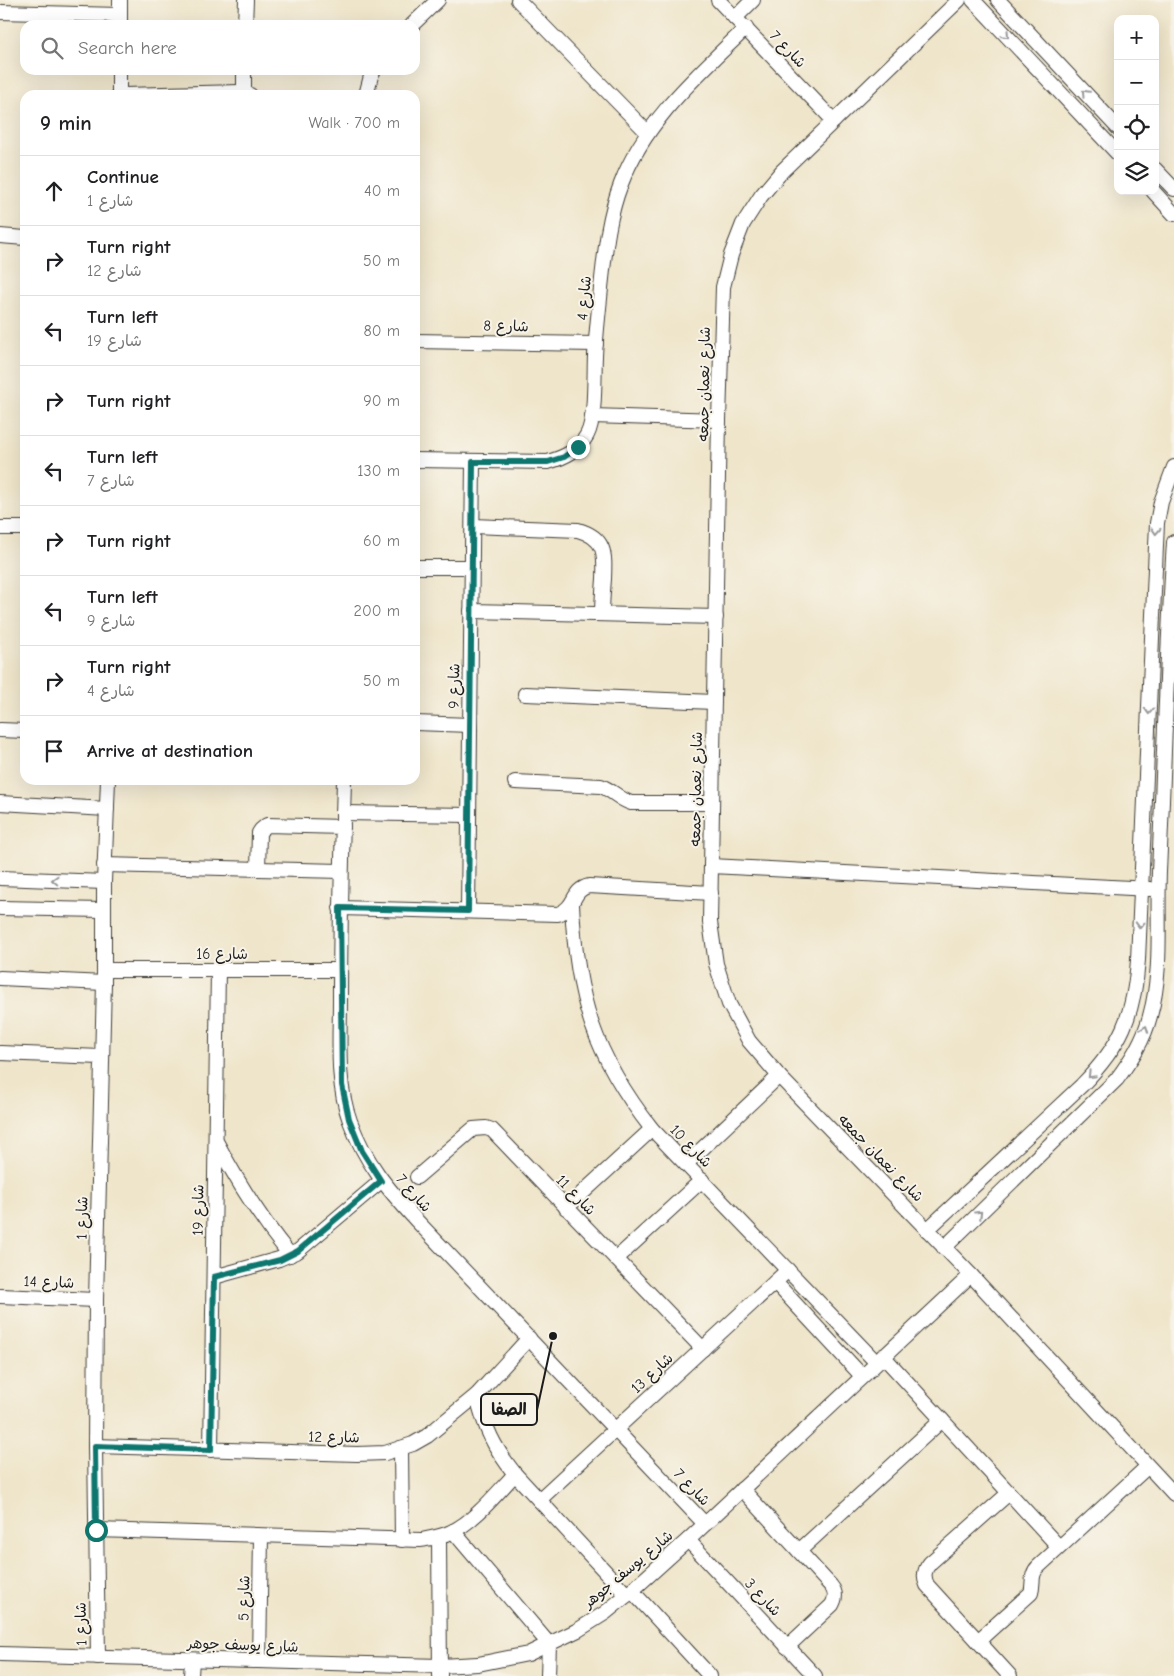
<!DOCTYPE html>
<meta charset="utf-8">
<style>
:root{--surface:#fff;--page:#f2f2f2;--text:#202124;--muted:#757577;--line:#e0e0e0}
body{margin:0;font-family:"Comic Neue","Playpen Sans Arabic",sans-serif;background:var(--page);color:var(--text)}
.controls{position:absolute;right:15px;top:15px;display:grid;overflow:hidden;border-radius:10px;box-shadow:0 5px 20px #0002}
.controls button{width:45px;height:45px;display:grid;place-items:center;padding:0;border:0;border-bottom:1px solid var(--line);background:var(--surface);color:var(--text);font:25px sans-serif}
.stop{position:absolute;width:15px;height:15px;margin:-11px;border:4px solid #0f766e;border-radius:50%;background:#fff}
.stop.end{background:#0f766e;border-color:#fff;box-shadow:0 1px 5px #0008}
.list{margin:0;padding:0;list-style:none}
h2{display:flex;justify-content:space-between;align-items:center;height:65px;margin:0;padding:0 20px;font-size:21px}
h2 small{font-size:16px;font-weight:400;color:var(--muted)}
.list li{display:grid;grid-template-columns:32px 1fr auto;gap:15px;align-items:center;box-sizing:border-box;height:70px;padding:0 20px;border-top:1px solid var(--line)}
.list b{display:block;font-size:19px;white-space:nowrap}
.list p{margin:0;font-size:16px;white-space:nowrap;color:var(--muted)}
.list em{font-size:16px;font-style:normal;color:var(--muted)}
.icon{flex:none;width:28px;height:28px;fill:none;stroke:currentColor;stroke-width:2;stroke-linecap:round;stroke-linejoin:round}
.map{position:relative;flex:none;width:1174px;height:1676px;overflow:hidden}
.search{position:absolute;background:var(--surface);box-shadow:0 5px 20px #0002;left:20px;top:20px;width:400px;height:55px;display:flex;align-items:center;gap:12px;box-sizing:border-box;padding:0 18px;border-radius:15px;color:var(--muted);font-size:19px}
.panel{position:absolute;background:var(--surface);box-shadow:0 5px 20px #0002;left:20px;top:90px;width:400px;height:695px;border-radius:15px}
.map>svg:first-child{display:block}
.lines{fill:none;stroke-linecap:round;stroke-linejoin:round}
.street-casing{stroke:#3c3a36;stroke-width:16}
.street{stroke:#fff;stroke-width:14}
.oneway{stroke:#999}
.route{stroke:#0f766e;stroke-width:6}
.labels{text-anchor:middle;stroke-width:4;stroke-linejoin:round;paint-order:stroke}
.street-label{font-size:15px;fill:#1c1c1c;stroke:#f7f3e8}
.leader{fill:none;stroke:#1c1c1c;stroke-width:2}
.callout-dot{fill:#1c1c1c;stroke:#f7f3e8;stroke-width:2}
.callout{fill:#f7f3e8;stroke:#1c1c1c;stroke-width:2}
.callout-label{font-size:16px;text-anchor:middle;font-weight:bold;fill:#1c1c1c}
</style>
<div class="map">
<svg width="1174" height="1676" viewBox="0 0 1174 1676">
<rect width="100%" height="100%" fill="#f7f3e8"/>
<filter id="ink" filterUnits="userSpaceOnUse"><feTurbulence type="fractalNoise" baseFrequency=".02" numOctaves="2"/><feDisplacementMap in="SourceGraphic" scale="10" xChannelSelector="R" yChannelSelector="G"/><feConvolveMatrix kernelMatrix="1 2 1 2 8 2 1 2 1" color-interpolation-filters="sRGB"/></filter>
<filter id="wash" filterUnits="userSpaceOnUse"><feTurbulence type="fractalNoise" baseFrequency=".0096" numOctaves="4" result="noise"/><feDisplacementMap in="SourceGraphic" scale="20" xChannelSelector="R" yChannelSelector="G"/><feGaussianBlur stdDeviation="1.12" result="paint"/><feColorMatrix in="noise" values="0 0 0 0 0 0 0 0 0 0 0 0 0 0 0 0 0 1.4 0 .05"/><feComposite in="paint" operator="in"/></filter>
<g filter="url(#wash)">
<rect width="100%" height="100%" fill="#efe5ca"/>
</g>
<g filter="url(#ink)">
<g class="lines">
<defs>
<g id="street">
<path d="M518,0L648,133"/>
<path d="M718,0L834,121"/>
<path d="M959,0L782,171L761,196L743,224L731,255L723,287L719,420L710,922L716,964L729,1004L749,1041L779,1076L971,1275L1174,1494"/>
<path d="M973,0L1118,154"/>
<path d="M998,0L1118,128"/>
<path d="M0,12L120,15"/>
<path d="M735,18L753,0"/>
<path d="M120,25V0"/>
<path d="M245,25L246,0"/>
<path d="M412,25L438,0"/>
<path d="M244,92V70"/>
<path d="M119,95V70"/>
<path d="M124,95L240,92L250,95"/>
<path d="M366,95L371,76L374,70"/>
<path d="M1155,169L1174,189"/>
<path d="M1153,191L1174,214"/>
<path d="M0,236L25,238"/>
<path d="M415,341L596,344"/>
<path d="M592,416L719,420"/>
<path d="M415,460L548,462C565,457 578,451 587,435C596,419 594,375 595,356C596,333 599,310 601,288C605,252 608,217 621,184C645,120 698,75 746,28"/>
<path d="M473,526L578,530C606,538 605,554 604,579C603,591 602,603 602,614"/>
<path d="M0,528H25"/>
<path d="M415,567H472"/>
<path d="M471,611L716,617"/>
<path d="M525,694L714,702"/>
<path d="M415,723L470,725"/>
<path d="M0,730L25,731"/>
<path d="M344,780C342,854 340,927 340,1000C340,1040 336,1083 350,1121C366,1164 387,1188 417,1221L705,1524"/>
<path d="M515,782L601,786C612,790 620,800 631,803H712"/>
<path d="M0,803L107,809"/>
<path d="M343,813L469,815"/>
<path d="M104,865L341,871"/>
<path d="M711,866L1150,889"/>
<path d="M258,869L259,833L261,830L267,825L343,827"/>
<path d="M0,878L104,882"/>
<path d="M572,904C576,997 594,1055 652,1129L876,1362"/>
<path d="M0,908L103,910"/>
<path d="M340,908L558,914C577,907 571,890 589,886L711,893"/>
<path d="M468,911L473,462"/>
<path d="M104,970H340"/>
<path d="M0,978L104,983"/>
<path d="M0,1053L101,1057"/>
<path d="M217,1143C239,1185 260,1218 290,1255"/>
<path d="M686,1164L779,1076"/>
<path d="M417,1177L473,1129L486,1128L492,1130L703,1349"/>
<path d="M566,1208L652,1129"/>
<path d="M927,1230L1082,1085C1121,1045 1134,1016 1138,960L1157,523L1161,502L1174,467"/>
<path d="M944,1248L1117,1079C1131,1060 1144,1040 1150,1016C1163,970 1157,919 1159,872C1164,762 1167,652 1174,542"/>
<path d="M616,1259L702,1180"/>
<path d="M214,1277L279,1259L298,1251L381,1181"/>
<path d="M775,1282L862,1376"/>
<path d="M0,1296L96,1300"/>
<path d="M883,1356L1059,1547"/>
<path d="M477,1395C484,1427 494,1448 515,1474L627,1595"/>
<path d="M95,1446L357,1454L385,1453L413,1444L427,1436L477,1395L529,1338"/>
<path d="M401,1448L402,1540"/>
<path d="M211,1450L218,970"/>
<path d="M742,1489L831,1586C836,1592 836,1598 832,1605L787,1647"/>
<path d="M1009,1493L930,1563C924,1570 923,1576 927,1585L1010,1676"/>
<path d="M539,1500L788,1270"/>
<path d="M96,1530L421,1540C431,1538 441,1537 451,1532C474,1522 497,1493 515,1474"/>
<path d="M453,1531L549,1644L548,1676"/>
<path d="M439,1537L440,1676"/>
<path d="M688,1540L815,1676"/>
<path d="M799,1551L942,1420"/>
<path d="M632,1591L710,1676"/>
<path d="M978,1641L1031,1593C1034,1583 1030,1575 1038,1567L1147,1467"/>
<path d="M0,1654L440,1666L478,1664L528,1654L578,1630L605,1613L627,1595L688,1540L971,1275"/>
<path d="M98,1657L95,1446L96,1300L104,983V882L108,780"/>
<path d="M259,1661L261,1536"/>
<path d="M191,1676L192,1660"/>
</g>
</defs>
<use href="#street" class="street-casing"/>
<use href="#street" class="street"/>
</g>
<defs><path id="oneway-chevron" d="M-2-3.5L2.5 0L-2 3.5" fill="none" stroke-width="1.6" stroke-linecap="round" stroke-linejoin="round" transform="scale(1.25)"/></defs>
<g class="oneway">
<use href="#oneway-chevron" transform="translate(1006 35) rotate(47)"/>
<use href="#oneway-chevron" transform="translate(1085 93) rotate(-133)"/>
<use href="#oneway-chevron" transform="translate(1156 531) rotate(93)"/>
<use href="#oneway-chevron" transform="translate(1149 711) rotate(92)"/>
<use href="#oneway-chevron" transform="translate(55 880) rotate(-178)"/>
<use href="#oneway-chevron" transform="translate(1140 925) rotate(92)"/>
<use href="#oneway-chevron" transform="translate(1145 1029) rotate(-69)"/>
<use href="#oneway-chevron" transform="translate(1091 1075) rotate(134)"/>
<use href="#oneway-chevron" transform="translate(979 1214) rotate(-44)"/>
</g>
</g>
<g class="lines" filter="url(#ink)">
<path class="route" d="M96,1530L95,1446L211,1450L214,1277L280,1260L298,1251L381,1181L362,1151L349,1119L342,1085L340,908L468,911L473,462H548L564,457L578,447"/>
</g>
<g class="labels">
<g class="street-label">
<text transform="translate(788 49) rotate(46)" y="5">شارع 7</text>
<text transform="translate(584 298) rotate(-85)" y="5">شارع 4</text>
<text transform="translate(506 326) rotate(1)" y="5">شارع 8</text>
<text transform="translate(704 384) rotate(-89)" y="5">شارع نعمان جمعه</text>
<text transform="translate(454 686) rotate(-89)" y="5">شارع 9</text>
<text transform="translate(696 789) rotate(-89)" y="5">شارع نعمان جمعه</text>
<text x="222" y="959">شارع 16</text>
<text transform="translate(691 1146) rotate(46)" y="5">شارع 10</text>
<text transform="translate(881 1158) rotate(46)" y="5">شارع نعمان جمعه</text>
<text transform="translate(414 1193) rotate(49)" y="5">شارع 7</text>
<text transform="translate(576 1195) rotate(46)" y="5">شارع 11</text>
<text transform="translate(198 1210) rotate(-89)" y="5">شارع 19</text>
<text transform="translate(82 1218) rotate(-89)" y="5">شارع 1</text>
<text transform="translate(49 1282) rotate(2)" y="5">شارع 14</text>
<text transform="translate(652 1373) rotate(-43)" y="5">شارع 13</text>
<text transform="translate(334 1437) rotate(1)" y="5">شارع 12</text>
<text transform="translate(692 1487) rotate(46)" y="5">شارع 7</text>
<text transform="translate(628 1569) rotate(-40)" y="5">شارع يوسف جوهر</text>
<text transform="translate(763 1597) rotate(47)" y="5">شارع 3</text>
<text transform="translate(244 1598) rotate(-89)" y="5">شارع 5</text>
<text transform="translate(81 1624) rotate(-91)" y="5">شارع 1</text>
<text transform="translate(243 1645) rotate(2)" y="5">شارع يوسف جوهر</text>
</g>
</g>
<path class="leader" d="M553 1336L537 1410"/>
<circle class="callout-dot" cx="553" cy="1336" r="5"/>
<rect class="callout" x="481" y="1394" width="56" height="31" rx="5"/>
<g class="callout-label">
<text x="509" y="1415">الصفا</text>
</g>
</svg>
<div class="controls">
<button>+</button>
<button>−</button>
<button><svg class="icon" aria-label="locate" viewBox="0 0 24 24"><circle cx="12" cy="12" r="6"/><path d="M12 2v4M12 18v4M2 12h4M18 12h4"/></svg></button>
<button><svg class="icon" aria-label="layers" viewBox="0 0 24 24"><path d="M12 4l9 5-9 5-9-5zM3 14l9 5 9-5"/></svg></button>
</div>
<div class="stop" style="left:96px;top:1530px"></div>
<div class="stop end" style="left:578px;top:447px"></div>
<div class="search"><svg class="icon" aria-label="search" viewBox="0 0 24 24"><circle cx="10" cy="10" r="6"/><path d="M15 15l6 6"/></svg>Search here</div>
<section class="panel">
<h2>9 min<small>Walk · 700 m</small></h2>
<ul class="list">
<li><svg class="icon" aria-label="ahead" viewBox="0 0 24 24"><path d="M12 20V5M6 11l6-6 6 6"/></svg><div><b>Continue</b><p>شارع 1</p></div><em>40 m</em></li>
<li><svg class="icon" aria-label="right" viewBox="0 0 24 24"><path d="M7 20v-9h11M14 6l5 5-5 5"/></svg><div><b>Turn right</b><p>شارع 12</p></div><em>50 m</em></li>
<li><svg class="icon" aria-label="left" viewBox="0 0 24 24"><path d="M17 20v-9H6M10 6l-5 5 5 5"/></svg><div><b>Turn left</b><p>شارع 19</p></div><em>80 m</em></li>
<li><svg class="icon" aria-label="right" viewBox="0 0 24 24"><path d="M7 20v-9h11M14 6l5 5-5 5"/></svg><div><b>Turn right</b></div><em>90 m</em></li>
<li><svg class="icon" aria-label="left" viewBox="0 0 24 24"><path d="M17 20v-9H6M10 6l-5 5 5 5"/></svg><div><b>Turn left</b><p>شارع 7</p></div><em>130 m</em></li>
<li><svg class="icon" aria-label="right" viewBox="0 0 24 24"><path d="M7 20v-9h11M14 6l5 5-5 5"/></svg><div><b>Turn right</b></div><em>60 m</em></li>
<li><svg class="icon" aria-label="left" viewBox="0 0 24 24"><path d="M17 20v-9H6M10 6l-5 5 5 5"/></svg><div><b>Turn left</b><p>شارع 9</p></div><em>200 m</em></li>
<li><svg class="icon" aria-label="right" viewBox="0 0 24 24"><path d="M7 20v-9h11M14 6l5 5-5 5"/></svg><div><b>Turn right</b><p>شارع 4</p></div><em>50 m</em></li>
<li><svg class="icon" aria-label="arrive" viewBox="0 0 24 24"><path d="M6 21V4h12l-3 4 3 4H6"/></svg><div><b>Arrive at destination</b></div></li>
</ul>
</section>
</div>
